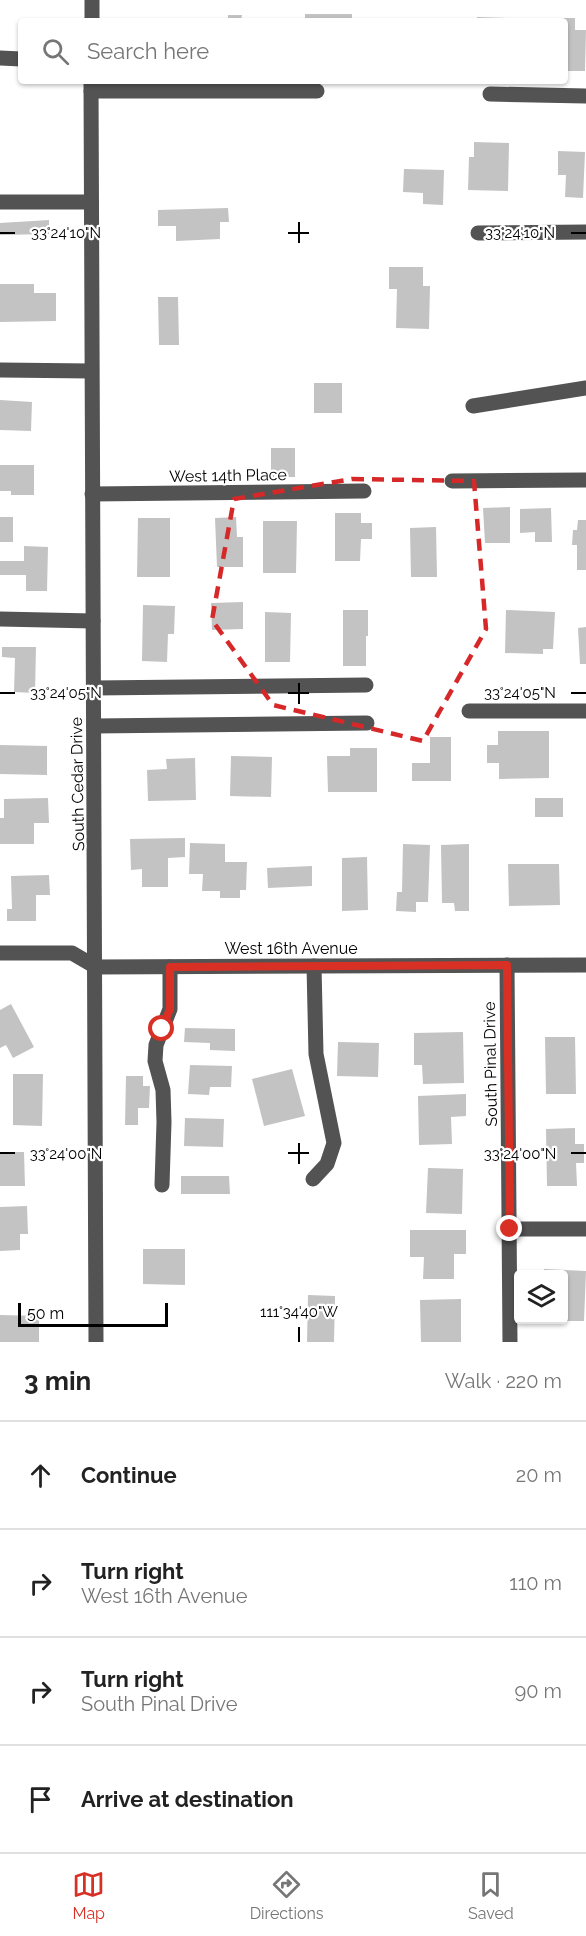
<!DOCTYPE html>
<meta charset="utf-8">
<style>
:root{--surface:#fff;--page:#f2f2f2;--text:#222;--muted:#767676;--line:#e0e0e0;--accent:#d93025}
body{margin:0;font-family:Raleway,sans-serif;background:var(--page);color:var(--text)}
.controls{position:absolute;right:18px;bottom:18px;display:grid;overflow:hidden;border-radius:6px;box-shadow:0 2px 4px #0004}
.controls button{width:54px;height:54px;display:grid;place-items:center;padding:0;border:0;border-bottom:2px solid var(--line);background:var(--surface);color:var(--text);font:30px sans-serif}
.scale{position:absolute;left:18px;bottom:15px;width:150px;box-sizing:border-box;padding-left:6px;border:3px solid #000;border-top:0;font-size:16px;line-height:21px;white-space:nowrap;color:#000;-webkit-text-stroke:4px #fff;paint-order:stroke}
.stop{position:absolute;width:18px;height:18px;margin:-14px;border:4px solid #d93025;border-radius:50%;background:#fff}
.stop.end{background:#d93025;border-color:#fff;box-shadow:0 2px 6px #0008}
.list{margin:0;padding:0;list-style:none}
h2{display:flex;justify-content:space-between;align-items:center;height:78px;margin:0;padding:0 24px;font-size:26px}
h2 small{font-size:20px;font-weight:400;color:var(--muted)}
.list li{display:grid;grid-template-columns:39px 1fr auto;gap:18px;align-items:center;box-sizing:border-box;height:108px;padding:0 24px;border-top:2px solid var(--line)}
.list b{display:block;font-size:22px;white-space:nowrap}
.list p{margin:0;font-size:20px;white-space:nowrap;color:var(--muted)}
.list em{font-size:20px;font-style:normal;color:var(--muted)}
.icon{flex:none;width:33px;height:33px;fill:none;stroke:currentColor;stroke-width:2;stroke-linecap:round;stroke-linejoin:round}
.map{position:relative;flex:none;width:586px;height:1342px;overflow:hidden}
.search{position:absolute;background:var(--surface);box-shadow:0 2px 4px #0004;left:18px;right:18px;top:18px;height:66px;display:flex;align-items:center;gap:15px;box-sizing:border-box;padding:0 21px;border-radius:6px;color:var(--muted);font-size:22px}
.sheet{height:510px;background:var(--surface)}
nav{display:flex;justify-content:space-around;align-items:center;box-sizing:border-box;height:84px;border-top:2px solid var(--line);background:var(--surface);font-size:16px;color:var(--muted)}
nav a{display:grid;justify-items:center;gap:3px}
nav .on{color:var(--accent)}
.map>svg:first-child{display:block}
.building{fill:#c3c3c3}
.lines{fill:none;stroke-linecap:round;stroke-linejoin:round}
.minor{stroke:#535353;stroke-width:15}
.route{stroke:#d93025;stroke-width:8}
.marked{fill:none;stroke:#d62828;stroke-width:4.5;stroke-dasharray:12 8;stroke-linejoin:round}
.ticks{fill:none;stroke:#000;stroke-width:2}
.labels{text-anchor:middle;stroke-width:4.5;stroke-linejoin:round;paint-order:stroke}
.street-label{font-size:16px;fill:#000;stroke:#fff}
.ticks-label{font-size:15px;text-anchor:middle;fill:#000;stroke:#fff;stroke-width:4.5;stroke-linejoin:round;paint-order:stroke}
</style>
<div class="map">
<svg width="586" height="1342" viewBox="0 0 586 1342">
<rect width="100%" height="100%" fill="#fff"/>
<g class="building">
<rect x="305" y="14" width="47" height="7"/>
<path d="M228,15H242L241,21H228Z"/>
<path d="M477,17L507,18V21H477Z"/>
<path d="M550,18H575V30H586L585,71H565V21H550Z"/>
<path d="M474,142L509,143L508,191L468,190L469,157H474Z"/>
<path d="M558,151L585,152L583,198L565,197L566,175H558Z"/>
<path d="M404,169L444,170L443,205L423,204V193L403,192Z"/>
<path d="M228,208L229,222H220V239L176,241V226H158V210Z"/>
<path d="M49,220V234L0,235V223Z"/>
<path d="M389,267H423V286H430L429,329L396,328L397,289H389Z"/>
<path d="M0,284H34V293H56V321L0,322Z"/>
<path d="M158,297H178L179,345H159Z"/>
<rect x="314" y="383" width="28" height="30"/>
<path d="M0,400L32,402L31,431L0,430Z"/>
<rect x="271" y="448" width="24" height="29"/>
<path d="M0,465H34V495H11V491H0Z"/>
<path d="M510,507V543H485L483,508Z"/>
<path d="M551,508L552,542H535V532L520,533V509Z"/>
<path d="M335,513H361V523H372V539H361L360,561H335Z"/>
<rect x="0" y="517" width="13" height="25"/>
<path d="M236,517L237,537H243V567H217L215,518Z"/>
<path d="M138,518H170V577H137Z"/>
<path d="M578,520H586V570H577V545H572L573,530H577Z"/>
<path d="M263,521H297L296,573H263Z"/>
<path d="M436,527L437,577H411L410,528Z"/>
<path d="M24,546L48,547L47,591H26V575H0V561H24Z"/>
<path d="M243,602V629L212,630L211,603Z"/>
<path d="M143,605L175,606L174,634H168L167,662L142,661Z"/>
<path d="M343,610H368V636H366V666H343Z"/>
<path d="M506,610L555,612L553,649H543V654L505,653Z"/>
<path d="M265,612L291,613L290,662H265Z"/>
<path d="M586,627V664H580L578,628Z"/>
<path d="M2,647H36L35,693L14,692L15,658L2,657Z"/>
<path d="M498,731H549V778L499,779V763H487V745H498Z"/>
<path d="M430,737H451V781H412V763H430Z"/>
<path d="M0,745L47,746V775L0,774Z"/>
<path d="M350,748H377V792H328L327,756H350Z"/>
<path d="M231,756L272,757L271,797L230,796Z"/>
<path d="M195,758L196,800L148,801L147,770L167,769L166,759Z"/>
<path d="M48,798L49,823H34V844H0V818H4V799Z"/>
<rect x="535" y="798" width="28" height="19"/>
<path d="M185,838V857L168,858V887H142V869L131,870L130,839Z"/>
<path d="M190,843L225,844V862H247L246,890H240V898H220V891H202L203,874H189Z"/>
<path d="M403,844L430,845L428,902H416V912L396,911L397,892H402Z"/>
<path d="M469,844V911H455L454,903H442L441,845Z"/>
<path d="M367,857L368,910L342,911V858Z"/>
<path d="M508,864H559L560,905L509,906Z"/>
<path d="M312,866V886L268,888L267,868Z"/>
<path d="M49,875L50,895H36V921H7V909H12L11,876Z"/>
<path d="M11,1004L34,1047L13,1058L6,1045L0,1048V1010Z"/>
<path d="M185,1028L235,1029V1051L210,1050V1043L184,1042Z"/>
<path d="M463,1032L464,1083L423,1084L422,1065H414V1033Z"/>
<path d="M545,1037H575L576,1094H546Z"/>
<path d="M338,1042L379,1043L378,1077L337,1076Z"/>
<path d="M190,1065L232,1066L231,1087H210L209,1095L188,1094Z"/>
<path d="M292,1069L305,1116L264,1126L252,1079Z"/>
<path d="M13,1074H43L42,1126L13,1125Z"/>
<path d="M126,1076H143V1086H150L149,1108H138V1125H125Z"/>
<path d="M466,1094V1116L451,1117L452,1144L419,1145L418,1096Z"/>
<path d="M185,1118L224,1119L223,1147L184,1146Z"/>
<path d="M575,1128V1144H584V1163H576L577,1186H547L546,1129Z"/>
<path d="M0,1152H24L25,1186H0Z"/>
<path d="M428,1168L463,1169L462,1214L426,1213Z"/>
<path d="M181,1176H229L230,1194H181Z"/>
<path d="M27,1206L28,1234H20V1250L0,1251V1207Z"/>
<path d="M410,1230H466V1254H454V1279H423L424,1257H410Z"/>
<path d="M143,1249H185V1285L143,1284Z"/>
<path d="M544,1269L586,1271L584,1321H564V1274H544Z"/>
<path d="M308,1295L335,1296L334,1342H307Z"/>
<path d="M461,1299V1342H421L420,1300Z"/>
<path d="M0,1315L39,1316V1342H0Z"/>
</g>
<g class="lines">
<g class="minor">
<path d="M92,21V0"/>
<path d="M0,58L21,59"/>
<path d="M91,81C91,501 96,922 96,1342"/>
<path d="M91,91H317"/>
<path d="M490,94L586,96"/>
<path d="M0,202H91"/>
<path d="M478,233L586,232"/>
<path d="M0,370L91,371"/>
<path d="M473,406L586,388"/>
<path d="M452,481L586,480"/>
<path d="M92,494L364,491"/>
<path d="M0,619L93,621"/>
<path d="M94,688L366,685"/>
<path d="M469,711H586"/>
<path d="M94,726L367,723"/>
<path d="M0,953H72L96,967L586,965"/>
<path d="M507,965L510,1342"/>
<path d="M313,1179L327,1164L334,1143L316,1054L314,966"/>
<path d="M162,1185L164,1122L163,1090L155,1061L156,1045L170,1009V967"/>
<path d="M510,1229H586"/>
</g>
</g>
<g class="lines">
<path class="route" d="M162,1029L170,1009V967L507,965L510,1229"/>
</g>
<path class="marked" d="M352,479L474,481L486,629L423,741L273,705L212,620L234,499Z"/>
<path class="ticks" d="M299,222V243M0,233H15M288,233H309M571,233H586M299,683V704M0,693H15M288,693H309M571,693H586M299,1143V1164M0,1153H15M288,1153H309M571,1153H586M299,1327V1342"/>
<g class="labels">
<g class="street-label">
<text transform="translate(228 475) rotate(-1)" y="6">West 14th Place</text>
<text transform="translate(77 784) rotate(-91)" y="6">South Cedar Drive</text>
<text x="291" y="954">West 16th Avenue</text>
<text transform="translate(490 1064) rotate(-91)" y="6">South Pinal Drive</text>
</g>
</g>
<g class="ticks-label">
<text x="66" y="238">33°24'10"N</text>
<text x="520" y="238">33°24'10"N</text>
<text x="66" y="698">33°24'05"N</text>
<text x="520" y="698">33°24'05"N</text>
<text x="66" y="1159">33°24'00"N</text>
<text x="520" y="1159">33°24'00"N</text>
<text x="299" y="1317">111°34'40"W</text>
</g>
</svg>
<div class="controls">
<button><svg class="icon" aria-label="layers" viewBox="0 0 24 24"><path d="M12 4l9 5-9 5-9-5zM3 14l9 5 9-5"/></svg></button>
</div>
<div class="scale">50 m</div>
<div class="stop" style="left:162px;top:1029px"></div>
<div class="stop end" style="left:510px;top:1229px"></div>
<div class="search"><svg class="icon" aria-label="search" viewBox="0 0 24 24"><circle cx="10" cy="10" r="6"/><path d="M15 15l6 6"/></svg>Search here</div>
</div>
<section class="sheet">
<h2>3 min<small>Walk · 220 m</small></h2>
<ul class="list">
<li><svg class="icon" aria-label="ahead" viewBox="0 0 24 24"><path d="M12 20V5M6 11l6-6 6 6"/></svg><div><b>Continue</b></div><em>20 m</em></li>
<li><svg class="icon" aria-label="right" viewBox="0 0 24 24"><path d="M7 20v-9h11M14 6l5 5-5 5"/></svg><div><b>Turn right</b><p>West 16th Avenue</p></div><em>110 m</em></li>
<li><svg class="icon" aria-label="right" viewBox="0 0 24 24"><path d="M7 20v-9h11M14 6l5 5-5 5"/></svg><div><b>Turn right</b><p>South Pinal Drive</p></div><em>90 m</em></li>
<li><svg class="icon" aria-label="arrive" viewBox="0 0 24 24"><path d="M6 21V4h12l-3 4 3 4H6"/></svg><div><b>Arrive at destination</b></div></li>
</ul>
</section>
<nav>
<a class="on"><svg class="icon" aria-label="map" viewBox="0 0 24 24"><path d="M3 6l6-2 6 2 6-2v14l-6 2-6-2-6 2zM9 4v14M15 6v14"/></svg>Map</a>
<a><svg class="icon" aria-label="directions" viewBox="0 0 24 24"><path d="M12 3l9 9-9 9-9-9zM9 14v-3h6M13 9l2 2-2 2"/></svg>Directions</a>
<a><svg class="icon" aria-label="saved" viewBox="0 0 24 24"><path d="M7 4h10v16l-5-4-5 4z"/></svg>Saved</a>
</nav>
